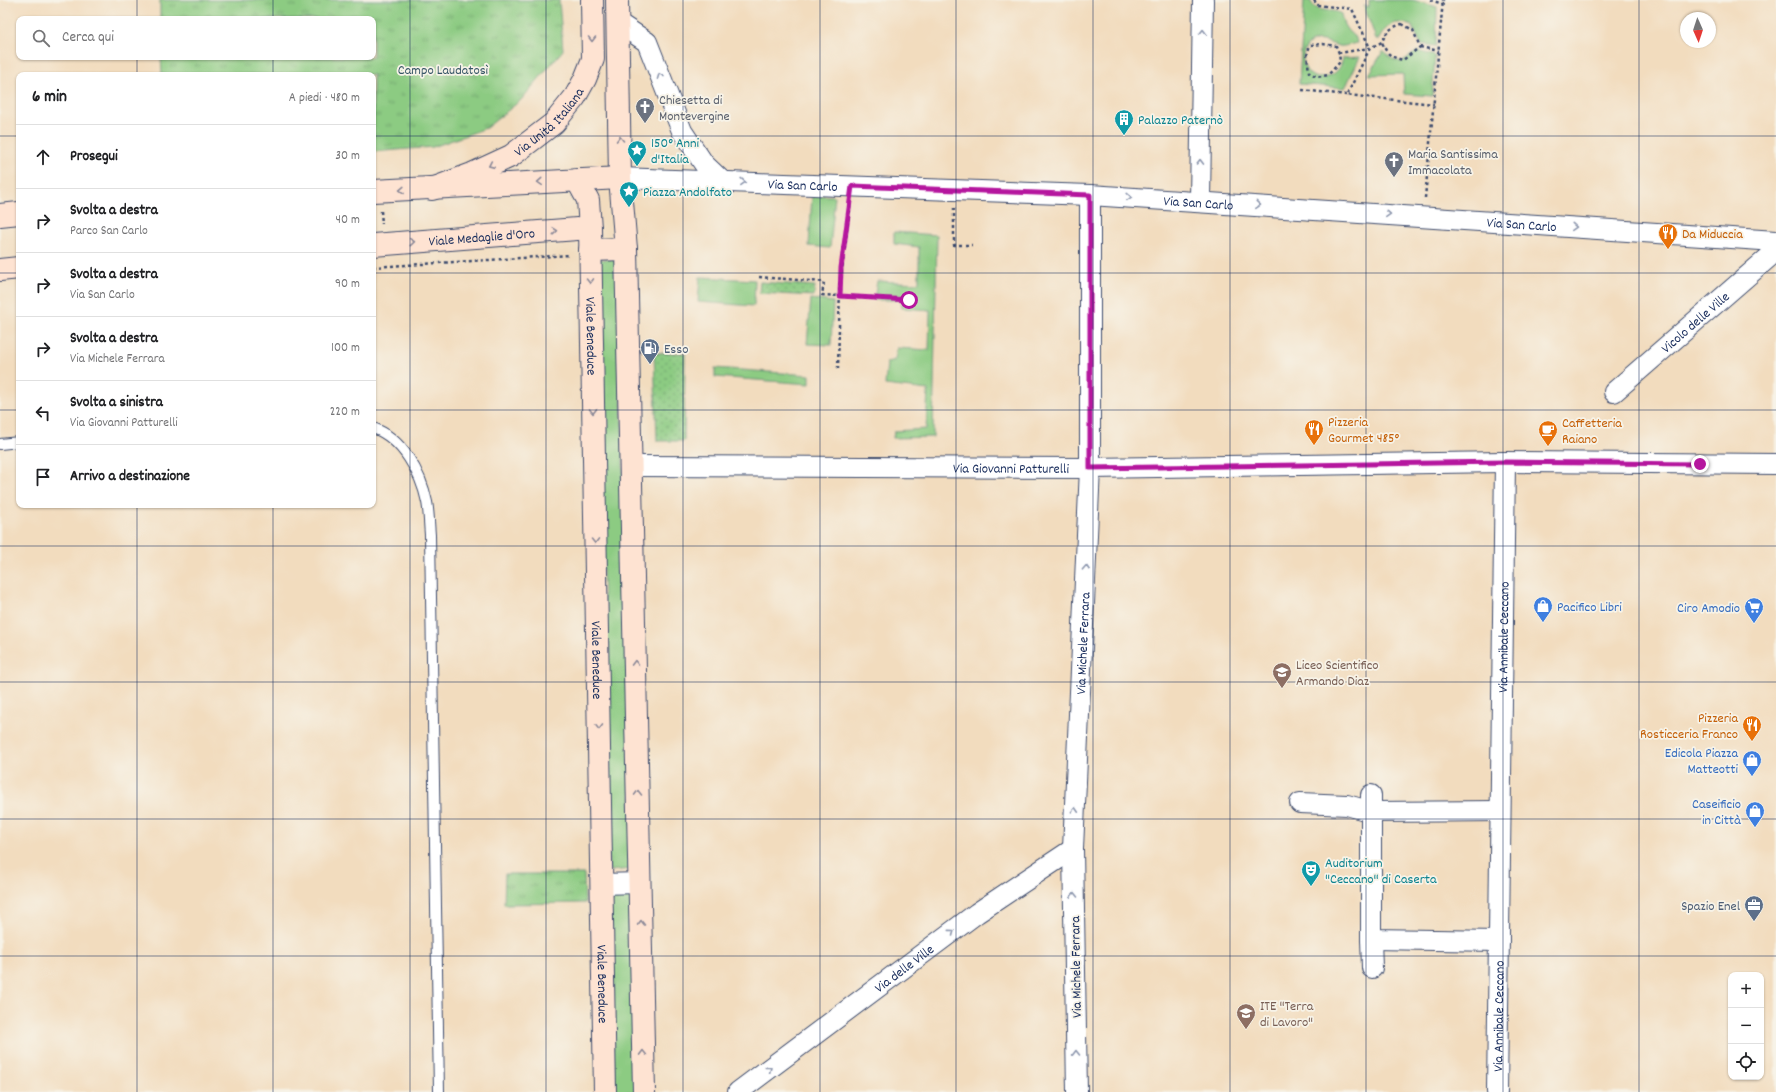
<!DOCTYPE html>
<html lang="it">
<meta charset="utf-8">
<style>
:root{--surface:#fff;--page:#f2f2f2;--text:#202124;--muted:#757577;--line:#e0e0e0}
body{margin:0;font-family:Dekko,sans-serif;background:var(--page);color:var(--text)}
.controls{position:absolute;right:12px;bottom:12px;display:grid;overflow:hidden;border-radius:8px;box-shadow:0 1px 3px #0004}
.controls button{width:36px;height:36px;display:grid;place-items:center;padding:0;border:0;border-bottom:1px solid var(--line);background:var(--surface);color:var(--text);font:20px sans-serif}
.compass{position:absolute;left:1680px;top:12px;width:36px;height:36px;border-radius:50%;background:var(--surface);box-shadow:0 1px 3px #0004;rotate:177deg}
.stop{position:absolute;width:12px;height:12px;margin:-9px;border:3px solid #b5179e;border-radius:50%;background:#fff}
.stop.end{background:#b5179e;border-color:#fff;box-shadow:0 1px 4px #0008}
.list{margin:0;padding:0;list-style:none}
h2{display:flex;justify-content:space-between;align-items:center;height:52px;margin:0;padding:0 16px;font-size:17px}
h2 small{font-size:13px;font-weight:400;color:var(--muted)}
.list li{display:grid;grid-template-columns:26px 1fr auto;gap:12px;align-items:center;box-sizing:border-box;height:64px;padding:0 16px;border-top:1px solid var(--line)}
.list b{display:block;font-size:15px;white-space:nowrap}
.list p{margin:0;font-size:13px;white-space:nowrap;color:var(--muted)}
.list em{font-size:13px;font-style:normal;color:var(--muted)}
.icon{flex:none;width:22px;height:22px;fill:none;stroke:currentColor;stroke-width:2;stroke-linecap:round;stroke-linejoin:round}
.map{position:relative;flex:none;width:1776px;height:1092px;overflow:hidden}
.search{position:absolute;background:var(--surface);box-shadow:0 1px 3px #0004;left:16px;top:16px;width:360px;height:44px;display:flex;align-items:center;gap:10px;box-sizing:border-box;padding:0 14px;border-radius:8px;color:var(--muted);font-size:15px}
.panel{position:absolute;background:var(--surface);box-shadow:0 1px 3px #0004;left:16px;top:72px;width:360px;height:436px;border-radius:8px}
.map>svg:first-child{display:block}
.grass{fill:url(#grass-dots);stroke:#547d70}
.park{fill:url(#park-tufts);stroke:#547d70}
.garden{fill:#8ccb82;stroke:#547d70}
.lines{fill:none;stroke-linecap:round;stroke-linejoin:round}
.lane-casing{stroke:#3b496c;stroke-width:12}
.street-casing{stroke:#3b496c;stroke-width:22}
.secondary-casing{stroke:#3b496c;stroke-width:24}
.path{stroke:#3b496c;stroke-width:2.5;stroke-dasharray:3 3;stroke-linecap:butt}
.lane{stroke:#fff;stroke-width:10}
.street{stroke:#fff;stroke-width:20}
.secondary{stroke:#fee3d2;stroke-width:22}
.oneway{stroke:#8d97ae}
.oneway2{stroke:#8c8998}
.route{stroke:#b5179e;stroke-width:5}
.grid{fill:none;stroke:#1b2f5e;stroke-width:1;stroke-opacity:0.55}
.labels{text-anchor:middle;stroke-width:3.5;stroke-linejoin:round;paint-order:stroke}
.park-label{font-size:14px;fill:#375667;stroke:#f7f3e8}
.worship-label{font-size:14px;fill:#5b616d;stroke:#f7f3e8;text-anchor:start}
.culture-label{font-size:14px;fill:#0d838f;stroke:#f7f3e8;text-anchor:start}
.street-label{font-size:14px;fill:#1b2f5e;stroke:#f7f3e8}
.food-label{font-size:14px;fill:#c56008;stroke:#f7f3e8;text-anchor:start}
.service-label{font-size:14px;fill:#4e5e75;stroke:#f7f3e8;text-anchor:start}
.shop-label{font-size:14px;fill:#366cbe;stroke:#f7f3e8;text-anchor:end}
.education-label{font-size:14px;fill:#785e54;stroke:#f7f3e8;text-anchor:start}
</style>
<div class="map">
<svg width="1776" height="1092" viewBox="0 0 1776 1092">
<defs>
<pattern id="grass-dots" width="8" height="8" patternUnits="userSpaceOnUse"><rect width="8" height="8" fill="#8ccb82"/><path d="M2 2h.1M6 6h.1" fill="none" stroke="#72a56e" stroke-width="1.8" stroke-linecap="round"/></pattern>
<pattern id="park-tufts" width="24" height="20" patternUnits="userSpaceOnUse"><rect width="24" height="20" fill="#8ccb82"/><path d="M3 7l-1-3M5 7V3M7 7l1-3M15 17l-1-3M17 17v-4M19 17l1-3" fill="none" stroke="#72a56e"/></pattern>
</defs>
<rect width="100%" height="100%" fill="#f7f3e8"/>
<filter id="ink" filterUnits="userSpaceOnUse"><feTurbulence type="fractalNoise" baseFrequency=".025" numOctaves="2"/><feDisplacementMap in="SourceGraphic" scale="8" xChannelSelector="R" yChannelSelector="G"/><feConvolveMatrix kernelMatrix="1 2 1 2 8 2 1 2 1" color-interpolation-filters="sRGB"/></filter>
<filter id="wash" filterUnits="userSpaceOnUse"><feTurbulence type="fractalNoise" baseFrequency=".012" numOctaves="4" result="noise"/><feDisplacementMap in="SourceGraphic" scale="16" xChannelSelector="R" yChannelSelector="G"/><feGaussianBlur stdDeviation="0.9" result="paint"/><feColorMatrix in="noise" values="0 0 0 0 0 0 0 0 0 0 0 0 0 0 0 0 0 1.4 0 .05"/><feComposite in="paint" operator="in"/></filter>
<g filter="url(#wash)">
<rect width="100%" height="100%" fill="#f2dcbe"/>
<g class="grass">
<path d="M760,282L815,286L814,296L759,293Z"/>
<path d="M654,353H685L684,441H657Z"/>
</g>
<g class="park">
<path d="M160,0H559L563,50L521,100L486,128L433,147L373,152V75H162L161,57H373V19H160Z"/>
<path d="M505,874H584L585,903L504,904Z"/>
</g>
<g class="garden">
<path d="M1304,0H1310C1316,15 1330,7 1341,14C1343,26 1347,31 1356,38L1357,43C1351,44 1344,47 1339,46C1330,44 1324,39 1315,41C1294,47 1302,87 1329,76C1338,72 1341,67 1343,58L1360,57L1345,88L1299,84Z"/>
<path d="M1369,0H1413L1437,7L1436,46L1421,44L1412,26C1396,19 1387,24 1379,39H1376L1364,6L1369,7Z"/>
<path d="M1383,51L1392,59L1401,62L1418,51L1435,56L1432,96L1404,94L1403,74L1369,75Z"/>
<path d="M812,195L835,196L830,248L809,246Z"/>
<path d="M894,232L937,235L933,437L893,438L894,431L926,429L928,390L885,385L887,362L895,360L897,348L929,350L930,310L902,308L901,300H874L877,281L919,283V247L894,244Z"/>
<path d="M618,258L633,869L609,871L597,260Z"/>
<path d="M700,277L755,280L754,306L698,302Z"/>
<path d="M811,299L833,302L831,345L807,344Z"/>
<path d="M715,368L810,375V384L715,377Z"/>
<path d="M610,889L634,891L638,1092H614Z"/>
</g>
</g>
<g filter="url(#ink)">
<g class="lines">
<defs>
<g id="lane">
<path d="M373,428C402,438 421,473 427,502C429,512 429,524 430,535L439,1092"/>
<path d="M0,444L19,442"/>
</g>
<g id="street">
<path d="M617,22L647,42L682,131L704,164L722,181"/>
<path id="s1" d="M620,178L1090,195L1776,241"/>
<path d="M1200,201L1203,0"/>
<path id="s2" d="M1614,392L1776,251"/>
<path id="s3" d="M630,466L1090,468L1505,462L1776,464"/>
<path d="M1371,795V939L1499,941"/>
<path d="M1300,803L1347,805L1372,812L1500,811"/>
<path d="M601,884L640,883"/>
<path d="M1371,939L1372,968"/>
<path id="s4" d="M738,1092L977,913L1073,849"/>
<path id="s5" d="M1077,1092L1073,849L1090,468V195"/>
<path id="s6" d="M1497,1092L1505,462"/>
</g>
<g id="secondary">
<path d="M617,0L620,178L626,249L644,1092"/>
<path id="s7" d="M577,180L588,200L590,228L605,1092"/>
<path id="s8" d="M432,189L472,174L511,156L554,123L575,97L585,79L593,59L592,0"/>
<path d="M373,191L620,178"/>
<path d="M0,215L19,213"/>
<path id="s9" d="M373,245L590,228"/>
<path d="M590,250L626,249"/>
<path d="M0,270L19,268"/>
</g>
</defs>
<use href="#lane" class="lane-casing"/>
<use href="#street" class="street-casing"/>
<use href="#secondary" class="secondary-casing"/>
<g class="path">
<path d="M1314,0L1317,5L1352,9L1370,48L1347,95L1434,104"/>
<path d="M1430,0L1443,4"/>
<path d="M1402,24L1413,30L1420,47L1403,60C1390,57 1386,53 1382,42C1386,31 1392,27 1402,24Z"/>
<path d="M1420,47L1439,51"/>
<path d="M1339,53L1336,46L1323,44L1310,45L1307,55L1309,72L1317,77L1328,75L1340,62L1339,53L1370,48L1382,42"/>
<path d="M1302,90L1347,95"/>
<path d="M1425,198L1443,0"/>
<path d="M954,208V245H972"/>
<path d="M381,211L382,224"/>
<path d="M373,267L570,255"/>
<path d="M759,277L824,282L822,295L909,300V306"/>
<path d="M838,369L840,284L850,204"/>
</g>
<use href="#lane" class="lane"/>
<use href="#street" class="street"/>
<use href="#secondary" class="secondary"/>
</g>
<defs><path id="oneway-chevron" d="M-2-3.5L2.5 0L-2 3.5" fill="none" stroke-width="1.6" stroke-linecap="round" stroke-linejoin="round"/></defs>
<g class="oneway">
<use href="#oneway-chevron" transform="translate(1203 32) rotate(-89)"/>
<use href="#oneway-chevron" transform="translate(660 76) rotate(-111)"/>
<use href="#oneway-chevron" transform="translate(1200 162) rotate(-89)"/>
<use href="#oneway-chevron" transform="translate(743 182) rotate(2)"/>
<use href="#oneway-chevron" transform="translate(1129 197) rotate(3)"/>
<use href="#oneway-chevron" transform="translate(1258 205) rotate(4)"/>
<use href="#oneway-chevron" transform="translate(1388 214) rotate(4)"/>
<use href="#oneway-chevron" transform="translate(1574 227) rotate(4)"/>
<use href="#oneway-chevron" transform="translate(1086 568) rotate(-87)"/>
<use href="#oneway-chevron" transform="translate(1075 810) rotate(-87)"/>
<use href="#oneway-chevron" transform="translate(1074 895) rotate(-91)"/>
<use href="#oneway-chevron" transform="translate(952 932) rotate(-37)"/>
<use href="#oneway-chevron" transform="translate(1076 1053) rotate(-91)"/>
<use href="#oneway-chevron" transform="translate(769 1069) rotate(-37)"/>
</g>
<g class="oneway2">
<use href="#oneway-chevron" transform="translate(592 39) rotate(90)"/>
<use href="#oneway-chevron" transform="translate(620 139) rotate(-91)"/>
<use href="#oneway-chevron" transform="translate(491 165) rotate(156)"/>
<use href="#oneway-chevron" transform="translate(540 182) rotate(176)"/>
<use href="#oneway-chevron" transform="translate(402 190) rotate(178)"/>
<use href="#oneway-chevron" transform="translate(555 231) rotate(-5)"/>
<use href="#oneway-chevron" transform="translate(412 242) rotate(-5)"/>
<use href="#oneway-chevron" transform="translate(590 281) rotate(89)"/>
<use href="#oneway-chevron" transform="translate(593 411) rotate(89)"/>
<use href="#oneway-chevron" transform="translate(595 541) rotate(89)"/>
<use href="#oneway-chevron" transform="translate(635 663) rotate(-91)"/>
<use href="#oneway-chevron" transform="translate(599 727) rotate(89)"/>
<use href="#oneway-chevron" transform="translate(638 793) rotate(-91)"/>
<use href="#oneway-chevron" transform="translate(641 923) rotate(-91)"/>
<use href="#oneway-chevron" transform="translate(643 1053) rotate(-91)"/>
</g>
</g>
<g class="lines" filter="url(#ink)">
<path class="route" d="M909,300L840,296L841,268L852,186L1090,195V468L1505,462L1700,464"/>
</g>
<path class="grid" d="M137,0V19M273,0V19M410,0V1092M546,0V1092M683,0V1092M820,0V1092M956,0V1092M1093,0V1092M1230,0V1092M1366,0V1092M1503,0V1092M1639,0V1092M137,57V75M273,57V75M0,136H19M373,136H1776M0,273H19M373,273H1776M0,410H19M373,410H1776M137,505V1092M273,505V1092M0,546H1776M0,682H1776M0,819H1776M0,956H1776"/>
<defs>
<symbol id="church-pin" viewBox="-11 -11 22 30"><path d="M0 17L-7.5 6A9.5 9.5 0 1 1 7.5 6Z" fill="#6b7280" stroke="#f7f3e8"/><path d="M-1.2-6h2.4v3.5h3.3v2.4h-3.3V6h-2.4V-.1h-3.3v-2.4h3.3Z" fill="#fff"/></symbol>
<symbol id="building-pin" viewBox="-11 -11 22 30"><path d="M0 17L-7.5 6A9.5 9.5 0 1 1 7.5 6Z" fill="#0f9aa8" stroke="#f7f3e8"/><path d="M-4-6H4V6H1V3H-1V6H-4ZM-2.5-4.3h1.7v1.8h-1.7ZM.8-4.3h1.7v1.8H.8ZM-2.5-1h1.7V.8h-1.7ZM.8-1h1.7V.8H.8Z" fill="#fff"/></symbol>
<symbol id="sight-pin" viewBox="-11 -11 22 30"><path d="M0 17L-7.5 6A9.5 9.5 0 1 1 7.5 6Z" fill="#0f9aa8" stroke="#f7f3e8"/><path d="M0-6L1.8-2.2L6-1.7L2.9 1.2L3.7 5.4L0 3.3L-3.7 5.4L-2.9 1.2L-6-1.7L-1.8-2.2Z" fill="#fff"/></symbol>
<symbol id="restaurant-pin" viewBox="-11 -11 22 30"><path d="M0 17L-7.5 6A9.5 9.5 0 1 1 7.5 6Z" fill="#e8710a" stroke="#f7f3e8"/><path d="M-5-6h1v4h1v-4h1v4h1v-4h1v5L-1.5 .5V6h-2V.5L-5-1ZM5-6V6H3V1.5H1.5Q1.5-4 5-6Z" fill="#fff"/></symbol>
<symbol id="fuel-pin" viewBox="-11 -11 22 30"><path d="M0 17L-7.5 6A9.5 9.5 0 1 1 7.5 6Z" fill="#5c6f8a" stroke="#f7f3e8"/><path d="M-5.5-6h7V0h2V4h1.3V-2.5L3-4.5l.8-.8L6-3V5H2.5V1h-1V6h-7ZM-4.2-4.7v3.2H.2V-4.7Z" fill="#fff"/></symbol>
<symbol id="cafe-pin" viewBox="-11 -11 22 30"><path d="M0 17L-7.5 6A9.5 9.5 0 1 1 7.5 6Z" fill="#e8710a" stroke="#f7f3e8"/><path d="M-5.5-4.5H6V0H3Q3 3.5 0 3.5H-2.5Q-5.5 3.5-5.5 0ZM3-3.2v2h1.7v-2ZM-6 4.5H4V6H-6Z" fill="#fff"/></symbol>
<symbol id="shop-pin" viewBox="-11 -11 22 30"><path d="M0 17L-7.5 6A9.5 9.5 0 1 1 7.5 6Z" fill="#3f7fe0" stroke="#f7f3e8"/><path d="M-5-2.5h2.3a2.7 3.5 0 0 1 5.4 0H5L5.5 6h-11ZM-1.5-2.5h3a1.5 2.3 0 0 0-3 0Z" fill="#fff"/></symbol>
<symbol id="supermarket-pin" viewBox="-11 -11 22 30"><path d="M0 17L-7.5 6A9.5 9.5 0 1 1 7.5 6Z" fill="#3f7fe0" stroke="#f7f3e8"/><path d="M-6-5.5h2.5l.6 2H6L4.5 2H-2.5L-4.4-4H-6ZM-1.5 3.2a1.3 1.3 0 1 0 .1 0ZM3 3.2a1.3 1.3 0 1 0 .1 0Z" fill="#fff"/></symbol>
<symbol id="school-pin" viewBox="-11 -11 22 30"><path d="M0 17L-7.5 6A9.5 9.5 0 1 1 7.5 6Z" fill="#8d6e63" stroke="#f7f3e8"/><path d="M0-5L7-2L0 1L-7-2ZM-4 1L0 2.5L4 1V4Q0 6-4 4Z" fill="#fff"/></symbol>
<symbol id="theatre-pin" viewBox="-11 -11 22 30"><path d="M0 17L-7.5 6A9.5 9.5 0 1 1 7.5 6Z" fill="#0f9aa8" stroke="#f7f3e8"/><path d="M-5-5.5Q0-4 5-5.5V0Q5 5 0 6Q-5 5-5 0ZM-3.3-2.5H-1v1.5H-3.3ZM1-2.5H3.3v1.5H1ZM-2.8 1Q0 5.5 2.8 1Z" fill="#fff"/></symbol>
<symbol id="office-pin" viewBox="-11 -11 22 30"><path d="M0 17L-7.5 6A9.5 9.5 0 1 1 7.5 6Z" fill="#5c6f8a" stroke="#f7f3e8"/><path d="M-6-3h4V-5.5h4V-3h4V5H-6ZM-1-4.5V-3h2v-1.5ZM-6 0V1H6V0Z" fill="#fff"/></symbol>
</defs>
<g fill-rule="evenodd">
<use href="#church-pin" x="634" y="96" width="22" height="30"/>
<use href="#building-pin" x="1113" y="108" width="22" height="30"/>
<use href="#sight-pin" x="626" y="139" width="22" height="30"/>
<use href="#church-pin" x="1383" y="150" width="22" height="30"/>
<use href="#sight-pin" x="618" y="180" width="22" height="30"/>
<use href="#restaurant-pin" x="1657" y="222" width="22" height="30"/>
<use href="#fuel-pin" x="639" y="337" width="22" height="30"/>
<use href="#restaurant-pin" x="1303" y="418" width="22" height="30"/>
<use href="#cafe-pin" x="1537" y="419" width="22" height="30"/>
<use href="#shop-pin" x="1532" y="595" width="22" height="30"/>
<use href="#supermarket-pin" x="1743" y="596" width="22" height="30"/>
<use href="#school-pin" x="1271" y="661" width="22" height="30"/>
<use href="#restaurant-pin" x="1741" y="714" width="22" height="30"/>
<use href="#shop-pin" x="1741" y="749" width="22" height="30"/>
<use href="#shop-pin" x="1744" y="800" width="22" height="30"/>
<use href="#theatre-pin" x="1300" y="859" width="22" height="30"/>
<use href="#office-pin" x="1743" y="894" width="22" height="30"/>
<use href="#school-pin" x="1235" y="1002" width="22" height="30"/>
</g>
<g class="labels">
<g class="park-label">
<text x="443" y="74">Campo Laudatosì</text>
</g>
<g class="worship-label">
<text x="659" y="104">Chiesetta di<tspan x="659" dy="16">Montevergine</tspan></text>
<text x="1408" y="158">Maria Santissima<tspan x="1408" dy="16">Immacolata</tspan></text>
</g>
<g class="culture-label">
<text x="1138" y="124">Palazzo Paternò</text>
<text x="651" y="147">150° Anni<tspan x="651" dy="16">d'Italia</tspan></text>
<text x="643" y="196">Piazza Andolfato</text>
<text x="1325" y="867">Auditorium<tspan x="1325" dy="16">"Ceccano" di Caserta</tspan></text>
</g>
<g class="street-label">
<text dy="5" stroke="none"><textPath href="#s8" startOffset="137">Via Unità Italiana</textPath></text>
<text dy="5" stroke="none"><textPath href="#s1" startOffset="183">Via San Carlo</textPath></text>
<text dy="5" stroke="none"><textPath href="#s1" startOffset="579">Via San Carlo</textPath></text>
<text dy="5" stroke="none"><textPath href="#s1" startOffset="903">Via San Carlo</textPath></text>
<text dy="5" stroke="none"><textPath href="#s9" startOffset="109">Viale Medaglie d'Oro</textPath></text>
<text dy="5" stroke="none"><textPath href="#s2" startOffset="107">Vicolo delle Ville</textPath></text>
<text dy="5" stroke="none"><textPath href="#s7" startOffset="159">Viale Beneduce</textPath></text>
<text dy="5" stroke="none"><textPath href="#s3" startOffset="381">Via Giovanni Patturelli</textPath></text>
<text dy="5" stroke="none"><textPath href="#s6" startOffset="455">Via Annibale Ceccano</textPath></text>
<text dy="5" stroke="none"><textPath href="#s5" startOffset="449">Via Michele Ferrara</textPath></text>
<text dy="5" stroke="none"><textPath href="#s7" startOffset="483">Viale Beneduce</textPath></text>
<text transform="translate(1075 967) rotate(-91)" y="5">Via Michele Ferrara</text>
<text dy="5" stroke="none"><textPath href="#s4" startOffset="207">Via delle Ville</textPath></text>
<text dy="5" stroke="none"><textPath href="#s7" startOffset="807">Viale Beneduce</textPath></text>
<text dy="5" stroke="none"><textPath href="#s6" startOffset="76">Via Annibale Ceccano</textPath></text>
</g>
<g class="food-label">
<text x="1682" y="238">Da Miduccia</text>
<text x="1328" y="426">Pizzeria<tspan x="1328" dy="16">Gourmet 485°</tspan></text>
<text x="1562" y="427">Caffetteria<tspan x="1562" dy="16">Raiano</tspan></text>
<text x="1738" y="722" text-anchor="end">Pizzeria<tspan x="1738" dy="16">Rosticceria Franco</tspan></text>
</g>
<g class="service-label">
<text x="664" y="353">Esso</text>
<text x="1740" y="910" text-anchor="end">Spazio Enel</text>
</g>
<g class="shop-label">
<text x="1557" y="611" text-anchor="start">Pacifico Libri</text>
<text x="1740" y="612">Ciro Amodio</text>
<text x="1738" y="757">Edicola Piazza<tspan x="1738" dy="16">Matteotti</tspan></text>
<text x="1741" y="808">Caseificio<tspan x="1741" dy="16">in Città</tspan></text>
</g>
<g class="education-label">
<text x="1296" y="669">Liceo Scientifico<tspan x="1296" dy="16">Armando Diaz</tspan></text>
<text x="1260" y="1010">ITE "Terra<tspan x="1260" dy="16">di Lavoro"</tspan></text>
</g>
</g>
</svg>
<div class="controls">
<button>+</button>
<button>−</button>
<button><svg class="icon" aria-label="locate" viewBox="0 0 24 24"><circle cx="12" cy="12" r="6"/><path d="M12 2v4M12 18v4M2 12h4M18 12h4"/></svg></button>
</div>
<svg class="compass" viewBox="-18 -18 36 36"><path d="M0-13l5 13h-10z" fill="#e53935"/><path d="M0 13l5-13h-10z" fill="#757577"/></svg>
<div class="stop" style="left:909px;top:300px"></div>
<div class="stop end" style="left:1700px;top:464px"></div>
<div class="search"><svg class="icon" aria-label="search" viewBox="0 0 24 24"><circle cx="10" cy="10" r="6"/><path d="M15 15l6 6"/></svg>Cerca qui</div>
<section class="panel">
<h2>6 min<small>A piedi · 480 m</small></h2>
<ul class="list">
<li><svg class="icon" aria-label="ahead" viewBox="0 0 24 24"><path d="M12 20V5M6 11l6-6 6 6"/></svg><div><b>Prosegui</b></div><em>30 m</em></li>
<li><svg class="icon" aria-label="right" viewBox="0 0 24 24"><path d="M7 20v-9h11M14 6l5 5-5 5"/></svg><div><b>Svolta a destra</b><p>Parco San Carlo</p></div><em>40 m</em></li>
<li><svg class="icon" aria-label="right" viewBox="0 0 24 24"><path d="M7 20v-9h11M14 6l5 5-5 5"/></svg><div><b>Svolta a destra</b><p>Via San Carlo</p></div><em>90 m</em></li>
<li><svg class="icon" aria-label="right" viewBox="0 0 24 24"><path d="M7 20v-9h11M14 6l5 5-5 5"/></svg><div><b>Svolta a destra</b><p>Via Michele Ferrara</p></div><em>100 m</em></li>
<li><svg class="icon" aria-label="left" viewBox="0 0 24 24"><path d="M17 20v-9H6M10 6l-5 5 5 5"/></svg><div><b>Svolta a sinistra</b><p>Via Giovanni Patturelli</p></div><em>220 m</em></li>
<li><svg class="icon" aria-label="arrive" viewBox="0 0 24 24"><path d="M6 21V4h12l-3 4 3 4H6"/></svg><div><b>Arrivo a destinazione</b></div></li>
</ul>
</section>
</div>
